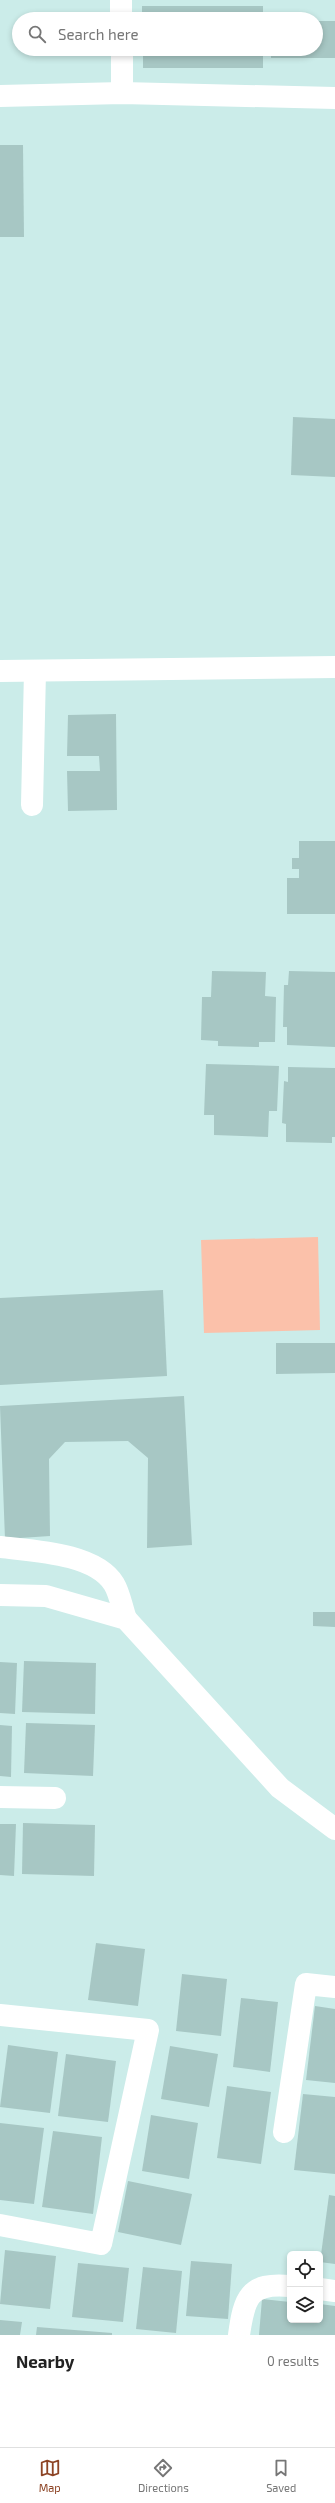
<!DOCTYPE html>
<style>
:root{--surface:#fff;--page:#f6f6f6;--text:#222;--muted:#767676;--line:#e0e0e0;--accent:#8d4425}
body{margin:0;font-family:"Exo 2",sans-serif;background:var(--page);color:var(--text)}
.controls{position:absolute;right:12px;bottom:12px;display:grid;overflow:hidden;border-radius:6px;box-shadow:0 2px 6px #0003}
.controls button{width:36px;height:36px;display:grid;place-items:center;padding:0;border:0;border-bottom:1px solid var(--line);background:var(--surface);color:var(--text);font:20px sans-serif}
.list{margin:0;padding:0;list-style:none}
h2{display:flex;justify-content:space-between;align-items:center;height:52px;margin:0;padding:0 16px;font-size:17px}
h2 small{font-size:13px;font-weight:400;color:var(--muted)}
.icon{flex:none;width:22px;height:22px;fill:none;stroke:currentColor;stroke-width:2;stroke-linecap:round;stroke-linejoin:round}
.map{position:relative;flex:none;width:335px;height:2335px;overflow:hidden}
.search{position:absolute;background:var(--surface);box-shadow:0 2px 6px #0003;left:12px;right:12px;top:12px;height:44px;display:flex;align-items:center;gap:10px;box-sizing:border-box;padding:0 14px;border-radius:22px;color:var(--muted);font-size:15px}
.sheet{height:112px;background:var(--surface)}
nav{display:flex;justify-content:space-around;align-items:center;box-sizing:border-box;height:56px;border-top:1px solid var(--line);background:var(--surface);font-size:11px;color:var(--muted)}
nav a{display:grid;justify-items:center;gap:2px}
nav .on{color:var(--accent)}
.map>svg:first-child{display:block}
.green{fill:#fbc1aa}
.building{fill:#a7c7c4}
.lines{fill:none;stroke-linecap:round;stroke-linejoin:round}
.minor{stroke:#fff;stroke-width:22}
</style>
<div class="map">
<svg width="335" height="2335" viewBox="0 0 335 2335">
<rect width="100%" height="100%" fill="#cbece9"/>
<path class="green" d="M318,1237L320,1330L204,1333L201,1240Z"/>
<g class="building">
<rect x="142" y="6" width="121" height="13"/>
<path d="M316,21H335V58H271V49H316Z"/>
<rect x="143" y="49" width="120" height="19"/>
<path d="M0,145H23L24,237H0Z"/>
<path d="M293,417L335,419V477L291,475Z"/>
<path d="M116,714L117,810L68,811L67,771H100L99,756H67L68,715Z"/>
<path d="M299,841H335V914H287V878H299V869H292V858H299Z"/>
<path d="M212,971L266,972L265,996L276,997L275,1042H259V1047L218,1046V1041L201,1040L202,997H211Z"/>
<path d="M289,971L335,972V1047L287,1045V1027H283L284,985H288Z"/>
<path d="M206,1064L279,1066L277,1111H269L268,1137L214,1135V1115H204Z"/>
<path d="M288,1067L335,1068V1137H332V1143L286,1142V1124L282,1123L284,1081L288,1082Z"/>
<path d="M163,1290L167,1376L0,1385V1298Z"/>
<path d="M276,1343H335V1373L276,1374Z"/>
<path d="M184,1396L192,1545L147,1548L148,1458L128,1441L65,1442L49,1459L50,1536L5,1539L0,1406Z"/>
<path d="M313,1612H335V1627L313,1626Z"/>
<path d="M24,1661L96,1663L95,1714L22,1712Z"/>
<path d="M0,1662L17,1663L15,1714L0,1713Z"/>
<path d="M26,1723L95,1725L93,1776L24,1773Z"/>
<path d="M0,1725L12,1726L11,1777L0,1776Z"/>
<path d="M23,1823L95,1825L94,1876L22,1874Z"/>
<path d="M0,1824H16L14,1876L0,1875Z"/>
<path d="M96,1943L145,1949L138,2006L88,2000Z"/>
<path d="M182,1974L227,1979L221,2036L176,2031Z"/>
<path d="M241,1998L278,2002L270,2072L233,2067Z"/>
<path d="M315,2006L335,2009V2083L306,2080Z"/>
<path d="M8,2045L58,2052L50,2113L0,2107Z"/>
<path d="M170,2046L218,2054L209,2107L161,2099Z"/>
<path d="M66,2054L116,2061L108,2122L58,2116Z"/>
<path d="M227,2086L271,2092L261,2164L217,2158Z"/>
<path d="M303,2094L335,2097V2174L294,2170Z"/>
<path d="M151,2115L198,2123L189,2179L142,2171Z"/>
<path d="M0,2123L44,2128L34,2204L0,2200Z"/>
<path d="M53,2131L102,2137L93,2214L42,2207Z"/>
<path d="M128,2181L192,2194L181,2245L118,2232Z"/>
<path d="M329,2195L335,2196V2264L320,2262Z"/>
<path d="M5,2250L56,2256L50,2309L0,2304Z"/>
<path d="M191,2261L232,2264L228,2319L186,2316Z"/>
<path d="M78,2263L129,2268L123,2322L72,2317Z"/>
<path d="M143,2267L182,2271L176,2333L136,2329Z"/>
<path d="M262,2299L290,2302V2320H320V2304L335,2306V2335H259Z"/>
<path d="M0,2320L22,2322L20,2335H0Z"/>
<path d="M37,2327L112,2333V2335H36Z"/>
</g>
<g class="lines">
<g class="minor">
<path d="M121,0V19"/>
<path d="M122,49V93"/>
<path d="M0,96L122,93L335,98"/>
<path d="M0,671L335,667"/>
<path d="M32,805L35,671"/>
<path d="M0,1547C33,1551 95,1553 114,1584C120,1594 122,1608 126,1619"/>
<path d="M0,1595L46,1596L126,1619L280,1788L335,1829"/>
<path d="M0,1797L55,1798"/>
<path d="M0,2015L148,2030L101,2244L0,2225"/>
<path d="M284,2132L306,1984L335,1987"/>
<path d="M320,2289L335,2291"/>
<path d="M239,2335C244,2298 249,2282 290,2286"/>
</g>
</g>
</svg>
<div class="controls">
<button><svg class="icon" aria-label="locate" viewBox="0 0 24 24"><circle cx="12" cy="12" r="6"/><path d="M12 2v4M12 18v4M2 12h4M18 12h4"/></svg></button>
<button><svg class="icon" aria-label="layers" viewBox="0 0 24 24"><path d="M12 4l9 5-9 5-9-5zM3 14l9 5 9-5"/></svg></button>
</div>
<div class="search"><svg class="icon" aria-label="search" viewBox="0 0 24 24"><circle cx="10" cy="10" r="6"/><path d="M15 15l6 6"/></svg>Search here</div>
</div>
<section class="sheet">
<h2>Nearby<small>0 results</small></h2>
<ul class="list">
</ul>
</section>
<nav>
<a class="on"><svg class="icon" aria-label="map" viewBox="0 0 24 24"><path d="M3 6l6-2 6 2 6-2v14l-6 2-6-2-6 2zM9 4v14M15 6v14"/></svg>Map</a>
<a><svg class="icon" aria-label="directions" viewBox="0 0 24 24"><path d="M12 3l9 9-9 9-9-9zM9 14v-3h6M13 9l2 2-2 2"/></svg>Directions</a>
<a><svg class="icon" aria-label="saved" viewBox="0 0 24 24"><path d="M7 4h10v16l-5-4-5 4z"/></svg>Saved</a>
</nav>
